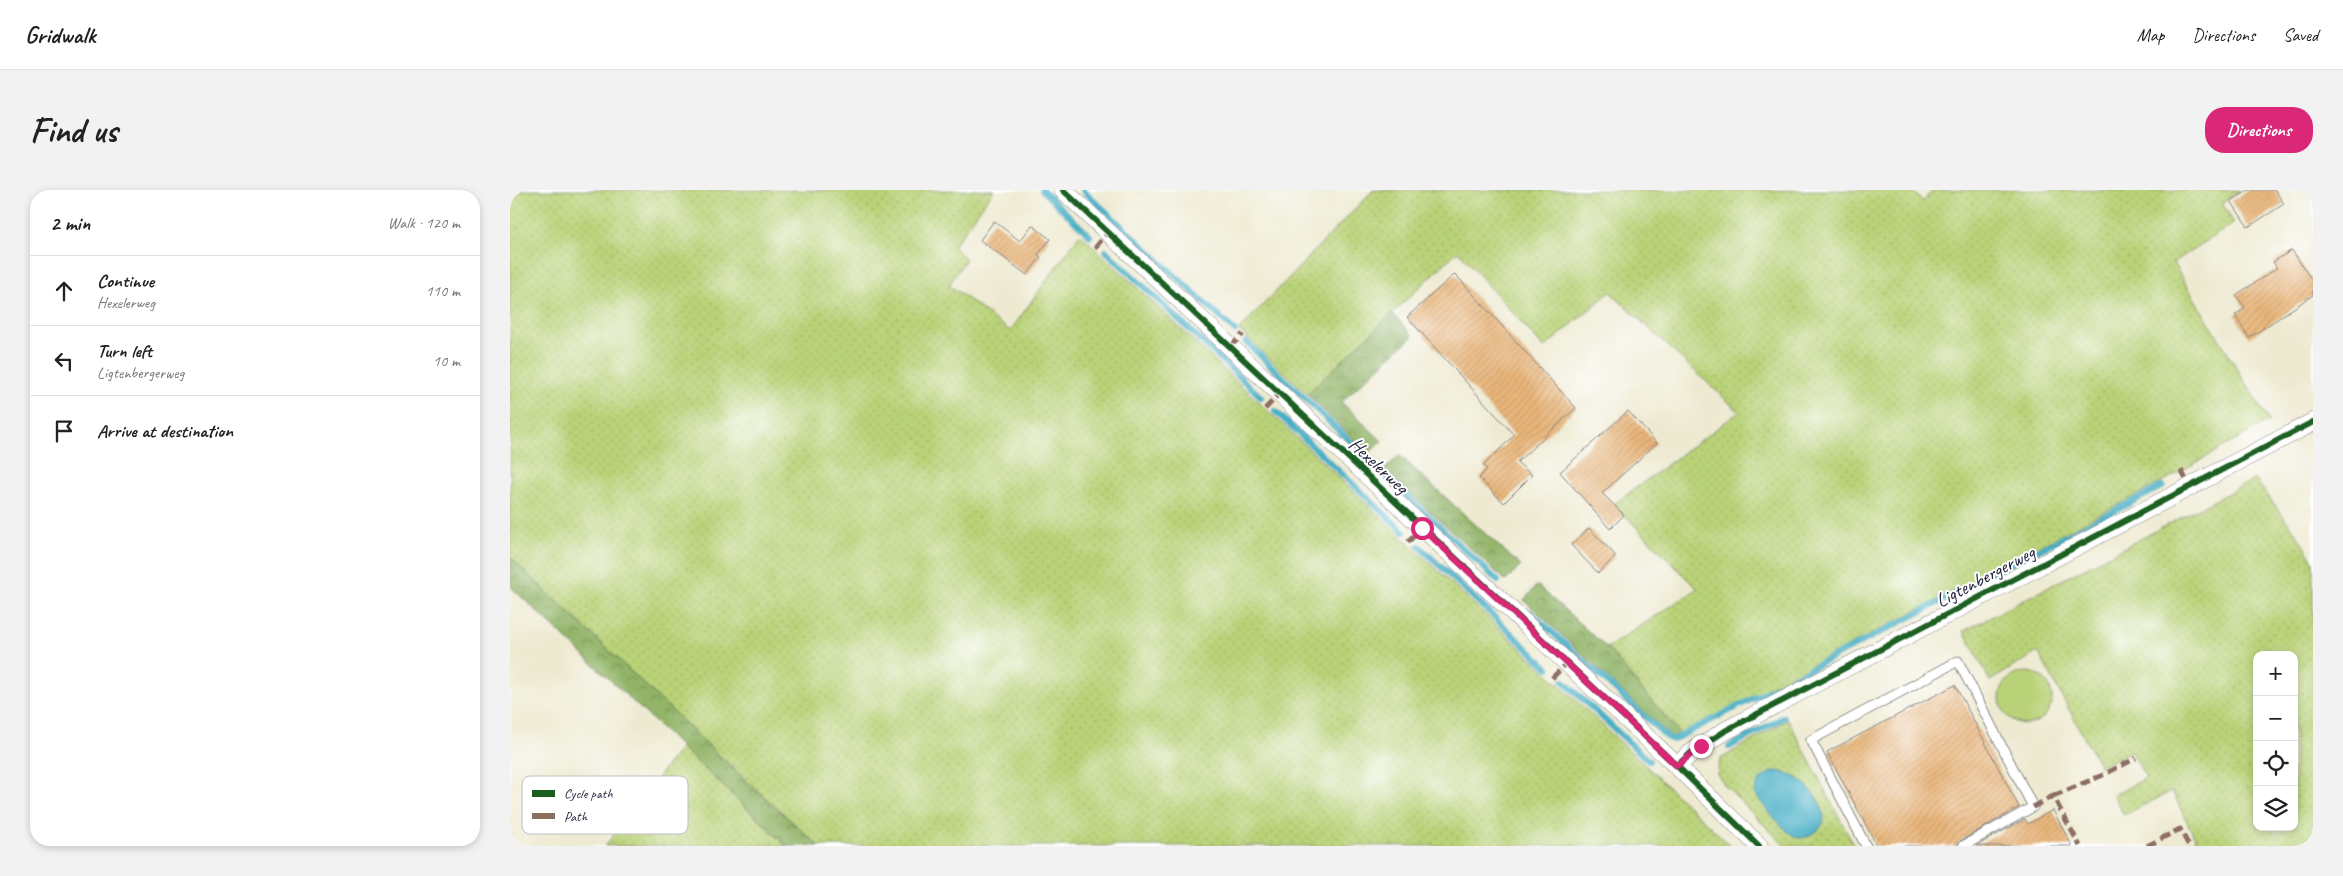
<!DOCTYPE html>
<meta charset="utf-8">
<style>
:root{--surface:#fff;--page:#f2f2f2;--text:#222;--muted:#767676;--line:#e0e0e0;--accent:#db2777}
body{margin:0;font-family:Caveat,sans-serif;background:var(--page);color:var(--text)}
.controls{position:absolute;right:15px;bottom:15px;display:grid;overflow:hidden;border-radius:10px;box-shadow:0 2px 8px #0003}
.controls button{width:45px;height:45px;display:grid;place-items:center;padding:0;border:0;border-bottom:1px solid var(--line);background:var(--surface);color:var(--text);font:25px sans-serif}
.stop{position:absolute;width:15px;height:15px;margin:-11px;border:4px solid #db2777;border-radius:50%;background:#fff}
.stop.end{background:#db2777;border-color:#fff;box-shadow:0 1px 5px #0008}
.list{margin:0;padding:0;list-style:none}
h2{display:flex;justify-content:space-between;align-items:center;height:65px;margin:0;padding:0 20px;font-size:21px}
h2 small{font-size:16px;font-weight:400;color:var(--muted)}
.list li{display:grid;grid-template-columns:32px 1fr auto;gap:15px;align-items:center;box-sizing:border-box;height:70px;padding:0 20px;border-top:1px solid var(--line)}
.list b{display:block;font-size:19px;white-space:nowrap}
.list p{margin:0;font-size:16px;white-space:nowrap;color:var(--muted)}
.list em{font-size:16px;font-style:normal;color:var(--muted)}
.icon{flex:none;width:28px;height:28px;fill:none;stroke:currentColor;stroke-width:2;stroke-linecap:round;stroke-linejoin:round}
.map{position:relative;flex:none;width:1803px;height:656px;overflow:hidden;border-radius:20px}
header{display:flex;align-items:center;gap:30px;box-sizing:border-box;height:70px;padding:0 25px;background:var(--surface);border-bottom:1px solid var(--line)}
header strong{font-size:24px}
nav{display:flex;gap:28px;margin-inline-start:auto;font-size:18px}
.intro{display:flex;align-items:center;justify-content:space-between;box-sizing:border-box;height:120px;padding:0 30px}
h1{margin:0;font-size:35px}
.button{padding:12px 22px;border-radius:20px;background:var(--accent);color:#fff;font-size:18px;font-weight:700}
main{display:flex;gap:30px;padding:0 30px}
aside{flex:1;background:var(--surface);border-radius:20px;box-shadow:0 2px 8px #0003}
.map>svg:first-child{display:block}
.grass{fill:url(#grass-dots);stroke:#6e7a59;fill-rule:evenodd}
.forest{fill:url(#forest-crowns);stroke:#5a6b52}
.pitch{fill:#b9d277;stroke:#6e7a59}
.water{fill:#47afc6;stroke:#346880}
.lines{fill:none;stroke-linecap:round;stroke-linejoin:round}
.stream{stroke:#47afc6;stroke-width:6}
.building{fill:url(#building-hatch)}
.service-casing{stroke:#888686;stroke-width:11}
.minor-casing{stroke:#888686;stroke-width:19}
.service{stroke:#fff;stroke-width:9}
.minor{stroke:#fff;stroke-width:18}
.quiet{stroke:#8d6e63;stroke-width:5;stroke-dasharray:10 5;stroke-linecap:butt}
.cycleway-casing{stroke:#fff;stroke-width:9}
.cycleway{stroke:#1b5e20;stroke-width:6}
.route{stroke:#db2777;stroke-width:6}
.labels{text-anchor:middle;stroke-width:4;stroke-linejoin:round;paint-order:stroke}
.street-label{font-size:20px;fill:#22223b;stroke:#fff}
.key{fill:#fff;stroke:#bdbdc4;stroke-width:1}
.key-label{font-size:14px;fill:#22223b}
</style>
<header>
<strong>Gridwalk</strong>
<nav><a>Map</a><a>Directions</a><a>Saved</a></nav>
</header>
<div class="intro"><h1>Find us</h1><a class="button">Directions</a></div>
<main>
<aside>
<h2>2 min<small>Walk · 120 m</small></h2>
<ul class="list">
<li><svg class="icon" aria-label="ahead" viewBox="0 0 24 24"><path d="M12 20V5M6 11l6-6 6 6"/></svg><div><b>Continue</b><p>Hexelerweg</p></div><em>110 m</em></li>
<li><svg class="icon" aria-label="left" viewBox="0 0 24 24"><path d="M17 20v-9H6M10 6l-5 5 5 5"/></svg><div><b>Turn left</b><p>Ligtenbergerweg</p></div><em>10 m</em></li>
<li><svg class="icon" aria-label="arrive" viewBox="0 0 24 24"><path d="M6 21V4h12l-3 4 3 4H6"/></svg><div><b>Arrive at destination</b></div></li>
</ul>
</aside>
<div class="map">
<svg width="1803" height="656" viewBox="0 0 1803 656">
<defs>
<pattern id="grass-dots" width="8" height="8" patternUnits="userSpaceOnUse" patternTransform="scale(1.25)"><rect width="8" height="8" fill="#b9d277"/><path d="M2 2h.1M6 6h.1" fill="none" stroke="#9fb468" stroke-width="1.8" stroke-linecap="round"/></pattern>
<pattern id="forest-crowns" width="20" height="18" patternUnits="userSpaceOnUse" patternTransform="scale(1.25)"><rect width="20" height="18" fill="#92b468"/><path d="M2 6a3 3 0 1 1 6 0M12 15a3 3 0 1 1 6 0" fill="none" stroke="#779257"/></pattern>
<pattern id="building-hatch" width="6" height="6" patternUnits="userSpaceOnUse" patternTransform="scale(1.25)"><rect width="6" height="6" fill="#e9b67a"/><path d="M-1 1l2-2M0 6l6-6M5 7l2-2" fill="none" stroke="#c89c6a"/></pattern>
</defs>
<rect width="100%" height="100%" fill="#fff"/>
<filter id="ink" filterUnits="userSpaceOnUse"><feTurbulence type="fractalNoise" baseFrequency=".02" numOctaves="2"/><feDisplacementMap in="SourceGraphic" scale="10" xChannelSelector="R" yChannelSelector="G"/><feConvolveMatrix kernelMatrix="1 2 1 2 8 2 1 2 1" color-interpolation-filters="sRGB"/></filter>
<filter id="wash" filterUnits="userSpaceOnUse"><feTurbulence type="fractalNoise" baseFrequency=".0096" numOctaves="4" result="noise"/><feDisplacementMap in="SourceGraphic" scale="20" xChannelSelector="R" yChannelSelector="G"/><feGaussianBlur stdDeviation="1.12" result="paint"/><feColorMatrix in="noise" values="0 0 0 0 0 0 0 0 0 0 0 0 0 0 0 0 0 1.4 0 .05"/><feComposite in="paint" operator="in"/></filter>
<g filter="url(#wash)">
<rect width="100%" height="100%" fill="#eeead2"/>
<g class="grass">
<path d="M0,0H484L443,57L456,69L439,95L500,141L570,44L1221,656H309L229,584L0,367Z"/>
<path d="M863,0H1401L1413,11L1423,0H1731L1712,13L1724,33L1663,73L1759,231L1654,291L1170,544L1097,458L1187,399L1104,314L1229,222L1100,102L1034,158L948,61L797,204L729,140Z"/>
<path d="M1745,289L1786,343L1803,371V656H1689L1662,601L1614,625L1603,605L1636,588L1621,561L1590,577L1528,462L1480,491L1454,441ZM1747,465H1784V637H1747Z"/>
<path d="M1278,529L1344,656H1275L1215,596L1207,584L1210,569Z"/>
<path d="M171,557L277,656H95Z"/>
</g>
<g class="forest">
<path d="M882,123L903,146L831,212L872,251L858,264L797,204Z"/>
<path d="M889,265L1011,376L996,391L874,280Z"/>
<path d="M0,367L229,584L309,656H277L0,396Z"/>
<path d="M1027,395L1097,458L1170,544L1161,547L1014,410Z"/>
</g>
<circle class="pitch" cx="1516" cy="508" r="26"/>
<path class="water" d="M1267,581C1273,582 1281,584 1286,587C1301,596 1328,629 1305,642C1300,645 1296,648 1290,648C1281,647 1272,636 1266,630C1258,621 1250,613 1245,602C1248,589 1254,584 1267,581Z"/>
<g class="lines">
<g class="stream">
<path d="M532,0L580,46"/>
<path d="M573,0L725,141"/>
<path d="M596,61L751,207"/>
<path d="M736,152L852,263"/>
<path d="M765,221L894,342"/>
<path d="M875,286L988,391"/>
<path d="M909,356L1038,478"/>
<path d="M1020,422L1158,548L1163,550L1653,296"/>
<path d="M1053,491L1139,571"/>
<path d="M1219,557L1274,527"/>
</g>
</g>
<g id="blocks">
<g class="building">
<path d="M1739,0H1765L1774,14L1738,37L1721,11Z"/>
<path d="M484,31L510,51L522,35L540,49L528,65L531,67L517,85L470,50Z"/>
<path d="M1782,60L1803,92V105L1739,148L1725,125L1735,118L1726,105L1767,78L1763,72Z"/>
<path d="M945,84L1066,218L1007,272L1022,285L994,313L969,288L977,279L973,276L1004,245L897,127Z"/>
<path d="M1118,221L1147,253L1092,303L1114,325L1100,339L1050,282Z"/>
<path d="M1079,338L1106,366L1088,383L1061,355Z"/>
<path d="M1445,495L1509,617L1450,651L1447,656H1367L1317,562Z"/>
<path d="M1543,620L1562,656H1466L1515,629L1518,634Z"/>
</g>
</g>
</g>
<g filter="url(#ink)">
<use href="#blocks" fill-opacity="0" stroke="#888686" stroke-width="1"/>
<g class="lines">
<defs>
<path id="service" d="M1356,656L1301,550L1448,471L1523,617L1453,656"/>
<g id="minor">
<path d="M553,0L1167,576L1249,656"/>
<path d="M1167,576L1181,563L1215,541L1803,232"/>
</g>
</defs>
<use href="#service" class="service-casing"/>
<use href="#minor" class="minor-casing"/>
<use href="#service" class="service"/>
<use href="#minor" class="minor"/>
<g class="quiet">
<path d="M585,58L598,42"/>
<path d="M720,157L733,144"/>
<path d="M755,219L769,204"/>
<path d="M1671,280L1680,297"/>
<path d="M898,352L912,338"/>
<path d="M1042,488L1057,473"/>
<path d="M1543,606L1593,585L1626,568"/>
<path d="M1523,617L1543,606L1570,656"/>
<path d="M1637,656L1670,639L1679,656"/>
</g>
<defs>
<g id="cycleway">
<path d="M553,0L1167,576L1249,656"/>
<path d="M1167,576L1181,563L1215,541L1803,232"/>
</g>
</defs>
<use href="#cycleway" class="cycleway-casing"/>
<use href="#cycleway" class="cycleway"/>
</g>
</g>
<g class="lines" filter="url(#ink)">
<path class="route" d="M912,338L1167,576L1191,556"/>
</g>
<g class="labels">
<g class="street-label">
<text transform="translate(869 275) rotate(43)" y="7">Hexelerweg</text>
<text transform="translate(1475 386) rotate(-28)" y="7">Ligtenbergerweg</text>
</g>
</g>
<rect x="12" y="586" width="166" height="58" rx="8" class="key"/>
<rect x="22" y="600" width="23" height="7" fill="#1b5e20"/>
<rect x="22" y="623" width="23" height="6" fill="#8d6e63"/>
<g class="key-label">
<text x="54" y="608">Cycle path</text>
<text x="54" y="631">Path</text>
</g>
</svg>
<div class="controls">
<button>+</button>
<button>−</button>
<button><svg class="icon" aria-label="locate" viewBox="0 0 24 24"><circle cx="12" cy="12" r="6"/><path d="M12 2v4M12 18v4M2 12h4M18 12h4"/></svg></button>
<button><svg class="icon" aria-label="layers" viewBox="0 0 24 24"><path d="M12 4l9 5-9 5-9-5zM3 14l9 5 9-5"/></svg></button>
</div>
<div class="stop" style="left:912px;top:338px"></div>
<div class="stop end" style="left:1191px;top:556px"></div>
</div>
</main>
